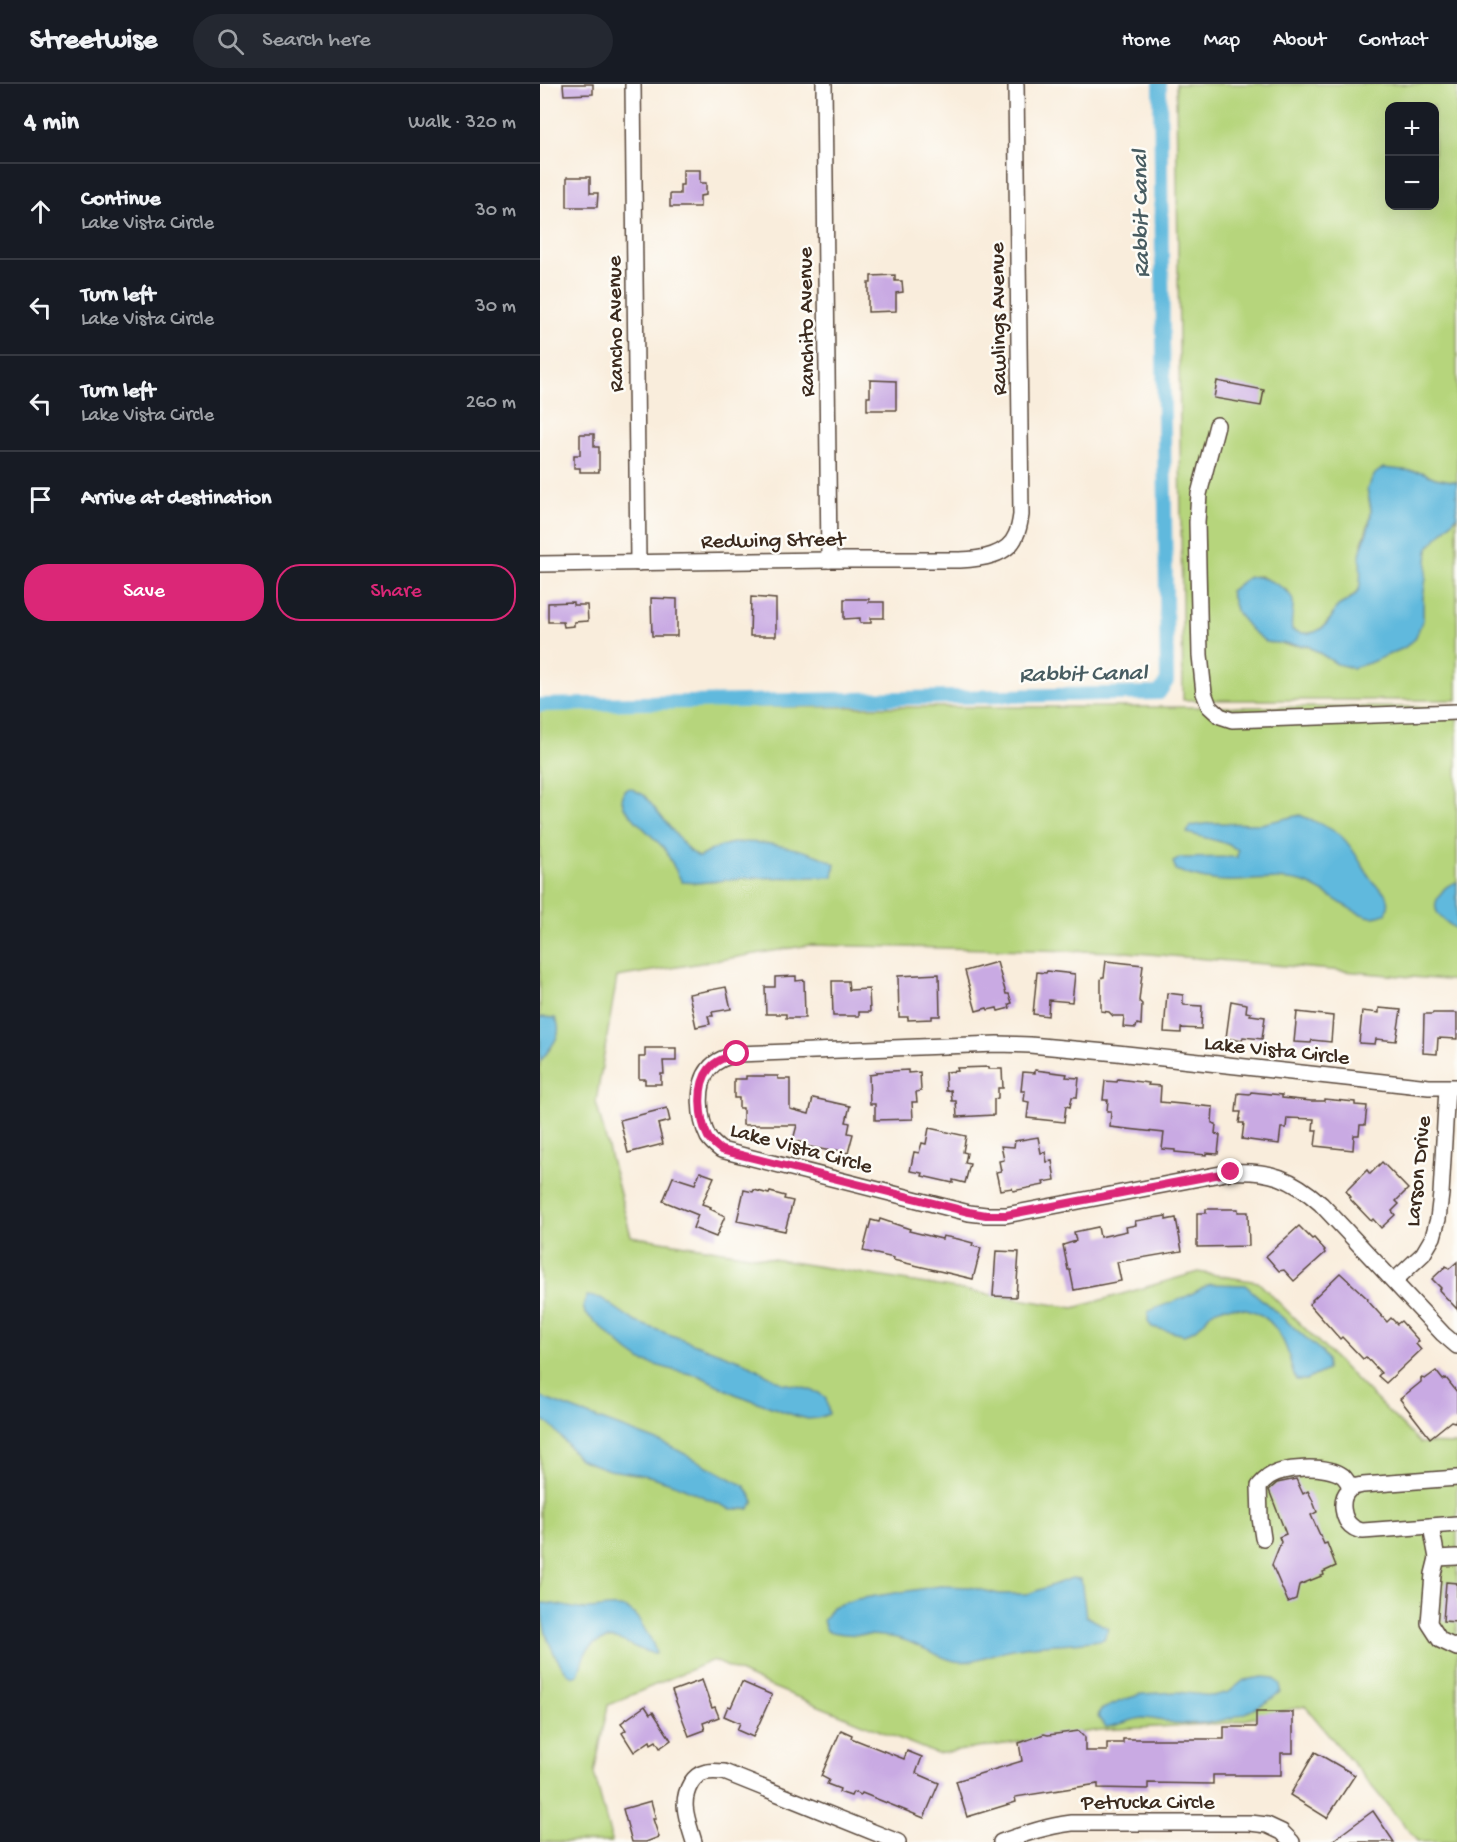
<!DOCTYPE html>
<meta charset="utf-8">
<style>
:root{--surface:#171b24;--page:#242831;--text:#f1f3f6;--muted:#9ea1a6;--line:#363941;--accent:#db2777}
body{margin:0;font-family:"Gochi Hand",sans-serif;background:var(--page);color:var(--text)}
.controls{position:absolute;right:18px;top:18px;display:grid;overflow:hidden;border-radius:12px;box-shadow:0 6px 24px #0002}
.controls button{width:54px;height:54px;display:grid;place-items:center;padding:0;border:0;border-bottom:2px solid var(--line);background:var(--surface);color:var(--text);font:30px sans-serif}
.stop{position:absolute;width:18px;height:18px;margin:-14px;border:4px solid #db2777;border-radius:50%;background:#fff}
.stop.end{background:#db2777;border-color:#fff;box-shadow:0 2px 6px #0008}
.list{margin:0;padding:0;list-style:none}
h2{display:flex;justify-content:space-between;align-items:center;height:78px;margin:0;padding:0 24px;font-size:26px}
h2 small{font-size:20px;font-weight:400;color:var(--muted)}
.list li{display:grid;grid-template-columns:39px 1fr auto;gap:18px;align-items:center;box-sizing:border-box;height:96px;padding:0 24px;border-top:2px solid var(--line)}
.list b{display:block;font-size:22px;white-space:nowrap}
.list p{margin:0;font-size:20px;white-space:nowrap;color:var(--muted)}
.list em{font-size:20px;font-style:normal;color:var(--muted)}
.actions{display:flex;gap:12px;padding:18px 24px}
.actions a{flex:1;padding:14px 0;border:2px solid var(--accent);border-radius:24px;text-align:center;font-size:21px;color:var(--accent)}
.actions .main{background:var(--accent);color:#fff}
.icon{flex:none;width:33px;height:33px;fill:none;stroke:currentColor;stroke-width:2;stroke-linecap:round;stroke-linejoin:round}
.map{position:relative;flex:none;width:917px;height:1758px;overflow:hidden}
header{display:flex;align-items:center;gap:36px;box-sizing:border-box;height:84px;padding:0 30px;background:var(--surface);border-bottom:2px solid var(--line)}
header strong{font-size:28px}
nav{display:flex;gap:33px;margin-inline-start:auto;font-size:21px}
.search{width:420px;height:54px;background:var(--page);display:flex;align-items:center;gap:15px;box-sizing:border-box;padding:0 21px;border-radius:33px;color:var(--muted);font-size:22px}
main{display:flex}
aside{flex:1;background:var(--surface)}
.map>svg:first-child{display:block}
.green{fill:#b6d57c;stroke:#78804d;stroke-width:1.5;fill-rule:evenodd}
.water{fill:#60b9dd;stroke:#4e727e;stroke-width:1.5}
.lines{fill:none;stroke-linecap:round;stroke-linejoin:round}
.canal{stroke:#60b9dd;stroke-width:14}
.building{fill:#c9aae3}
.minor-casing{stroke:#58473a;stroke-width:18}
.minor{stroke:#fff;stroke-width:15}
.route{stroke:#db2777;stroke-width:8}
.labels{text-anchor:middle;stroke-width:5;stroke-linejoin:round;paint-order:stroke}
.street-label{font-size:22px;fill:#3b2a1e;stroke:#fdfcf7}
.water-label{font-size:24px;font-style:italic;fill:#485c61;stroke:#fdfcf7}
</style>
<header>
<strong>Streetwise</strong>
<div class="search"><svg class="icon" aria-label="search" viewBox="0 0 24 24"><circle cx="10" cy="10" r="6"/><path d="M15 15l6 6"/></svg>Search here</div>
<nav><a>Home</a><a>Map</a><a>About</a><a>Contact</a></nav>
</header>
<main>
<aside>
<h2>4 min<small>Walk · 320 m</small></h2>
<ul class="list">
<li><svg class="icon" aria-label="ahead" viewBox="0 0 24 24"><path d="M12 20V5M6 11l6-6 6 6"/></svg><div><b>Continue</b><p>Lake Vista Circle</p></div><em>30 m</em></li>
<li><svg class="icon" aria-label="left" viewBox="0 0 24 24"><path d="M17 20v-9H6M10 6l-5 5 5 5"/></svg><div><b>Turn left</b><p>Lake Vista Circle</p></div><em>30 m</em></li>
<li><svg class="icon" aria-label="left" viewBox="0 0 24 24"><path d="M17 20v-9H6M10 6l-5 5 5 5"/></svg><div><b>Turn left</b><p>Lake Vista Circle</p></div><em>260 m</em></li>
<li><svg class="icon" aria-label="arrive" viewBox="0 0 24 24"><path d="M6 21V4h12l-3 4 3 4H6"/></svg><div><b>Arrive at destination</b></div></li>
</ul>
<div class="actions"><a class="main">Save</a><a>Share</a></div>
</aside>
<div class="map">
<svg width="917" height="1758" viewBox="0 0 917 1758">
<rect width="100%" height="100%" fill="#fdfcf7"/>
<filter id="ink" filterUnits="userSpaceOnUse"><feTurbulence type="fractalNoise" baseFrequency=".0167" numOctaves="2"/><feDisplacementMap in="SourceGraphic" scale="12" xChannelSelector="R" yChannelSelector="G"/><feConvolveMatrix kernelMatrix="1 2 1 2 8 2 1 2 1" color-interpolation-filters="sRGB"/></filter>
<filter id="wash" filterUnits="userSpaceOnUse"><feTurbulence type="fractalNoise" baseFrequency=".008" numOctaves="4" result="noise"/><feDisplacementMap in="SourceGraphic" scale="24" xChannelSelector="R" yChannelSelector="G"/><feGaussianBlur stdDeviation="1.35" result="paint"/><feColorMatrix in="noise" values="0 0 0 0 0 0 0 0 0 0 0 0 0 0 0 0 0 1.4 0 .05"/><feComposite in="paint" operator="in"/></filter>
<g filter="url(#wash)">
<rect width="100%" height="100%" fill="#f9eddc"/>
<g class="green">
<path d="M636,0H917V398L895,394L882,388L843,385L827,405L831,426L830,436L822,459L820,505L812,513L796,524L791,534L781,545L773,550L762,551L752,546L750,538L752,527L748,507L720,492L709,493L690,507L697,529L746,561L768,562L797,580L883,535V513L886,494L888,464L917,432V616H643ZM850,22H894V122H850Z"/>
<path d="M0,623H917V897L586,868L269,861L77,893L56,1018L91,1152L534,1224L658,1188L718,1198L880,1359L917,1360V1758H878L765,1622L691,1639L560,1646L397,1670L225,1600L173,1576L68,1621L54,1689L72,1758H0Z"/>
</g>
<g class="water">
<path d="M843,384L882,388L895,394L917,398V432L888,464L886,494L883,513V535L875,555L864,564L829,579L813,584L797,580L768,562L726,558L710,545L697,529L690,507C696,503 702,496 710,493C721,490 751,505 753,517C754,527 750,536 752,546C768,553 781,549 791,534C794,529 794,526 798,522C805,518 816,513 819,505C822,498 820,480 820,472C822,457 831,443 831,428C831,420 828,412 827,405L835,390Z"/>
<path d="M90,704L104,711L149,767L159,773C167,769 176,763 185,761C212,753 271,765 295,780L293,793L206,794L158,799L142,798L124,764L96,737L84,723L82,716L84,706Z"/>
<path d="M760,731C774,738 790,742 802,753C816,766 822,784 834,799C838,804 845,807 847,812C850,818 848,824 846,830C842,831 836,833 832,833C809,830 785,804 761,798C739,793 718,796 696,797C676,798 655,794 636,786L633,778L640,774L697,773L698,766L685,759L647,749L650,742L672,739L721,740Z"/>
<path d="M917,798V846C905,837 888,828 899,812C904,804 907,801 917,798Z"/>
<path d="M2,933L15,934C26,950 9,965 0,978V934Z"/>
<path d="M671,1200L705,1201L782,1268L787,1276V1286L766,1296H756C751,1286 751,1278 748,1269C740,1245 726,1227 700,1224C693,1223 683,1222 677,1225C670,1227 668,1233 664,1238C659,1244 651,1247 644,1251L612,1243L608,1238V1228C621,1221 633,1219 645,1213C654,1209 662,1203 671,1200Z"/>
<path d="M47,1212L61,1214L96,1238L204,1278L242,1299L258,1302L279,1309L286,1315L289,1330L278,1334L268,1335L256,1332L195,1310L160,1292L133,1286L102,1277L89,1268L45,1229L43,1222Z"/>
<path d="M0,1313L128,1361L205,1402L214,1417L209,1425H190L137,1401L109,1392L69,1386L39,1375L14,1345L0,1333Z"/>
<path d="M532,1494L541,1495L546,1532L568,1544L564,1555C531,1562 497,1558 464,1567C448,1571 432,1580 415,1577C402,1575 379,1561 364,1556C339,1548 312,1554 287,1547L283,1537L292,1523L317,1515L400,1502L429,1503L459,1510H488Z"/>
<path d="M2,1519C15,1519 26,1523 39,1525C68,1527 86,1510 104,1544C109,1553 114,1559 116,1569C97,1570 81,1548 61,1557C57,1559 52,1560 49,1564C42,1572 42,1582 38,1591L32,1593C14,1578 0,1542 2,1519Z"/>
<path d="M723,1593L734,1594L740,1601V1608C711,1633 673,1642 635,1639C624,1638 614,1634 603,1634C590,1635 579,1642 566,1643L558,1633L560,1626L586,1615L602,1610L637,1608L673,1612L689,1608L704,1596Z"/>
</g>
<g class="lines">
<path class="canal" d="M0,621L619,609L627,597L620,0"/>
</g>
<g id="blocks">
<g class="building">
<path d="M23,0H53V10L24,11Z"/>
<path d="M143,86H160V99H166V111L160,112V123H130V110H140V101H143Z"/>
<path d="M27,93H50V109H58L57,123H27Z"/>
<path d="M355,191V197H362L363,208L356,209V227L328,228V199H331V192Z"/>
<path d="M330,296L356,297V326H327V313H330Z"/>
<path d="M677,297L724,306L721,322L674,314Z"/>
<path d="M40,350H54V363H59V388H40V384H34V371H40Z"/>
<path d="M211,513L236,515V552H210Z"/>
<path d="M111,514L137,515V552H112Z"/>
<path d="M304,515H329V518H344V534H331V539H320V534L304,535Z"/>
<path d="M33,518V521H47L48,537L34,538V542L24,543L23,538H8V519Z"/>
<path d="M566,877L603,881L599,917L602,920L601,941L597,940L596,944L583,943L584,932H573L569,928L561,927V896L562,893H564Z"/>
<path d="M457,878L466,910H469L472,919L469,920L470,924L458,927L457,924L448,926L447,924L436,927L425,887Z"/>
<path d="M507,887L535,890L532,918L509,916L508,932L493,930L497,888L506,889Z"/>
<path d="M399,890L400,932H392V935L368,936V933H359L358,892Z"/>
<path d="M256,892V897L264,896L265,934H246V930H226L225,903H235V893Z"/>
<path d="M292,897H308L309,906L329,905L330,928H319V932H293Z"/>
<path d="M186,903L191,925L172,928L173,932H168L170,940L156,943L149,910Z"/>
<path d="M627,909L643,911V919L644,921L662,922L661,945L641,944V949L624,948Z"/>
<path d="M691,917L707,920L706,928L711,929L710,931L725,933L722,955L703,953L702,957L686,954Z"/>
<path d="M839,924L861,926L856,957L836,955L835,960L819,959L822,927L839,929Z"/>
<path d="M757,928L793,932L791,958L772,956L771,959L754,958Z"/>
<path d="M893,929H917V955L898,954L897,970L883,969L884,930H892Z"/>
<path d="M105,964H136V977H123L124,990H121V1000H105V995H99V973H105Z"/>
<path d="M449,983V985H462L463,1004H458V1014L454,1015V1031L417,1033L416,1017H412L411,1006L406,1007L405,988L418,987L417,984Z"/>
<path d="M368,986V989L380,988L381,1007L376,1008L377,1018H372L373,1035L335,1036V1020H330L329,991L336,990V988Z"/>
<path d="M495,986L527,990L526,993L539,994L537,1013H532L530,1023L526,1022L524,1038L487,1034L489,1018L484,1017L485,1007H481L483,988L495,989Z"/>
<path d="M206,992H238V995H250V1025L269,1030L273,1014L310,1022L306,1038L310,1039L308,1049L313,1050L308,1069L296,1066V1068L265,1062V1059L253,1056L257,1041H203V1024H199V1014H194V995H206Z"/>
<path d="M578,995L609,999L608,1001L621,1002L620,1018L673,1023L672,1039L676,1040L675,1050L680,1051L678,1070L666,1069V1071L635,1068V1066L622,1065L624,1049L570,1043L571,1027H567L568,1016H563L565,997L577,998Z"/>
<path d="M711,1008L742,1011V1014L771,1017H784V1015L815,1018V1021L827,1022L825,1041H820L819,1051H814L813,1066L775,1062L777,1046H773L774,1035L747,1034L746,1044H741L739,1060L702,1055L704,1039H699L701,1028H696L698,1009L710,1010Z"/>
<path d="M127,1024L130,1037L118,1040L123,1060L88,1069L80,1036Z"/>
<path d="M389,1044L426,1052L423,1068L427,1069L425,1079L430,1080L425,1099L413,1096V1099L382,1092L383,1089L370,1087L374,1068L379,1069L382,1059L386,1060Z"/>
<path d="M498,1053L501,1069L505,1068L507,1078L512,1077L515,1096L503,1098L504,1101L473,1107L472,1104L460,1106L456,1088L461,1087L459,1077L464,1076L461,1062L474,1063L475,1057Z"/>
<path d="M842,1078L868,1105L856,1117L859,1120L852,1127L855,1131L841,1144L833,1135L831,1137L809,1114L811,1113L806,1107L827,1086L830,1090Z"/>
<path d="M160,1088L174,1093L162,1120L171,1123L170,1125L185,1132L176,1153L153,1144L158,1131L123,1117L133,1093L155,1100Z"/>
<path d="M204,1106L213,1108L214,1106L229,1110L230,1108L245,1112L244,1115L253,1117L245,1147L197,1137Z"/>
<path d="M666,1125H698V1128H708L709,1162L657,1163V1129H666Z"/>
<path d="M626,1132V1136L636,1134L642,1167L577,1178L581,1197L534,1206L530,1186H528L523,1161L536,1157L534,1148L558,1143L560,1153L587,1147L586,1143L596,1141L595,1137Z"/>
<path d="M340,1135L370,1145L369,1147L402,1155L403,1152L418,1155L433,1159L432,1162L441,1164L433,1195L353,1176L354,1174L323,1167L331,1136L339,1138Z"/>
<path d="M759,1142L772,1155L774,1154L785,1166L784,1167L785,1169L754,1197L744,1186L739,1187L726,1172Z"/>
<path d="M456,1167L479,1168L476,1213L453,1212Z"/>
<path d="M917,1178V1225L899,1206L901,1204L892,1195L906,1182L909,1185Z"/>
<path d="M800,1189L828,1215L827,1216L847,1238L851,1234L857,1240L861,1237L879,1257L876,1260L881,1266L846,1299L838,1292L841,1289L826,1273L823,1275L802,1253L800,1255L769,1220L773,1217L772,1216Z"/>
<path d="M896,1287L903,1296L906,1294L917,1308V1333L915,1338L911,1337L890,1354L860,1315L881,1298V1294L885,1295Z"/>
<path d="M756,1395L763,1410L768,1407L772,1415L777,1428L771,1431L784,1460L787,1459L796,1482L783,1488L784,1491L759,1501L756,1515L748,1518L732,1481L741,1458L739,1453L746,1450L729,1406L737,1399Z"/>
<path d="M906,1498L917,1499V1538L903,1537Z"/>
<path d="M162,1596L172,1624L175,1623L179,1633L163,1639L165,1646L149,1652L132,1607Z"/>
<path d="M202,1598L232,1611L213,1653L197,1646L200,1639L184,1632L188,1622L191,1623Z"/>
<path d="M105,1622L110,1630L113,1628L131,1656L120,1664L116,1657L111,1660L110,1657L94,1668L82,1649L86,1646L81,1639Z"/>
<path d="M716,1628H753V1669H741V1691H673V1700L608,1699V1705L558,1704V1700L475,1713L476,1718L427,1733L416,1697L482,1677L479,1659L504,1650L508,1651L539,1647L545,1653V1667H567V1659H583V1655H684V1643H716Z"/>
<path d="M301,1646L312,1651L311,1654L364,1675L367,1667L382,1673L376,1689L399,1699L384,1734L322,1709L321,1711L313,1708L311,1712L299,1708L300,1705L287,1700L289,1696L281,1692Z"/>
<path d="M775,1668L815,1691L787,1734L750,1711Z"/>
<path d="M111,1717L116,1735H113L119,1753L106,1758H92L83,1725Z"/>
<path d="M833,1727L854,1758H791L811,1743Z"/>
</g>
</g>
</g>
<g filter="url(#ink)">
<use href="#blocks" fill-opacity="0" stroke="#58473a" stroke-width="1.5"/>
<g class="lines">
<defs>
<g id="minor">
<path d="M93,0L98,479"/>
<path d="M284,0L289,476"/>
<path d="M677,341L659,410L657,438L660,571L664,609L669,622L680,632L692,636L917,628"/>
<path d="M0,480L289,476H420C440,475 468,472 476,451C479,445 480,438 481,431L476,0"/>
<path d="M917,1003H889L577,969L490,961L457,960L197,970C186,973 176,976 169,985C156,1001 159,1035 168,1053C171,1058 176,1062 181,1066L429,1129L446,1131H466L691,1088C730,1086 752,1094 781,1120L903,1250L917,1262"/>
<path d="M854,1197L883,1170L893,1153L898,1135L901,1110L907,1004"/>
<path d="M917,1394L823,1401C818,1402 813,1402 809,1406C799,1415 802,1437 814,1444C815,1445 821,1447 823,1447L917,1440"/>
<path d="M891,1442L897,1474L893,1490L889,1539L900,1556L917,1564"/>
<path d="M723,1454L720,1434L719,1402C721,1400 723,1397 726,1395C740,1382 787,1380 803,1392C806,1395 809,1400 811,1403"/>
<path d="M897,1474L917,1473"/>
<path d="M154,1758C148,1737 139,1719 151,1699C159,1686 171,1687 184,1688L358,1758"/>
<path d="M461,1758C484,1750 507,1742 532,1739H710L727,1741L742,1748L752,1758"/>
</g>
</defs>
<use href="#minor" class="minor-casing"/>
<use href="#minor" class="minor"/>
</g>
</g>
<g class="lines" filter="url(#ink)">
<path class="route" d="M197,970C186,973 176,976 169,985C156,1001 159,1035 168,1053C171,1058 176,1062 181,1066L429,1128L446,1131H466L691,1088"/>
</g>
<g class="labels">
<g class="street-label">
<text transform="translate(456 235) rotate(-91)" y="8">Rawlings Avenue</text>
<text transform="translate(264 238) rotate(-91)" y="8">Ranchito Avenue</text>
<text transform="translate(73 240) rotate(-91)" y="8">Rancho Avenue</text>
<text transform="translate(233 454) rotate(-1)" y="8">Redwing Street</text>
<text transform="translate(737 964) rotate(6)" y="8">Lake Vista Circle</text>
<text transform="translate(262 1062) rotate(15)" y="8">Lake Vista Circle</text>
<text transform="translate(876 1087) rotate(-84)" y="8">Larson Drive</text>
<text x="608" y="1724">Petrucka Circle</text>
</g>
<g class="water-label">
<text transform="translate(599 130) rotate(-91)" y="8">Rabbit Canal</text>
<text transform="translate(543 588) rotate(-1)" y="8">Rabbit Canal</text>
</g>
</g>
</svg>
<div class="controls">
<button>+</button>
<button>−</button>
</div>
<div class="stop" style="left:197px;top:970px"></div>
<div class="stop end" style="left:691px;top:1088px"></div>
</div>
</main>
